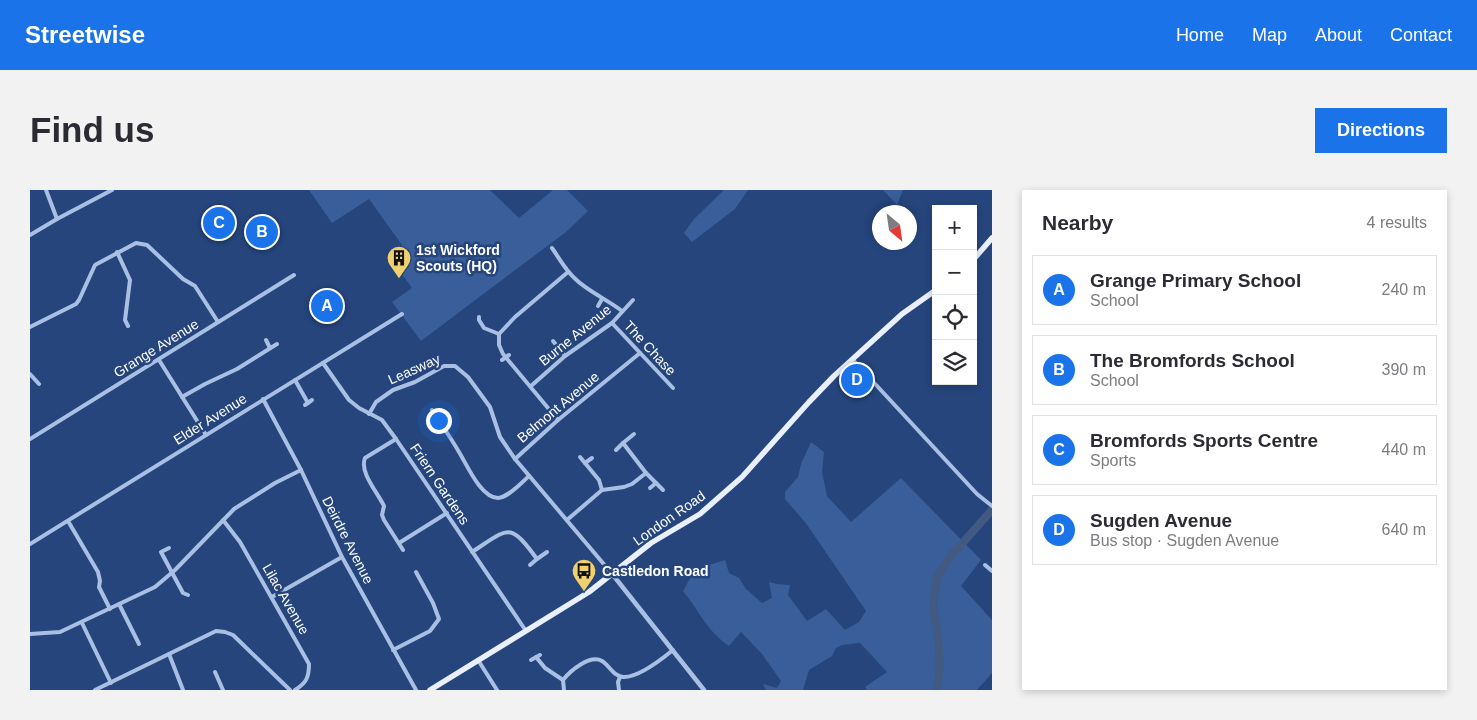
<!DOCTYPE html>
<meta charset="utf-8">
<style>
:root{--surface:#fff;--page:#f2f2f3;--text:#2b2b33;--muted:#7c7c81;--line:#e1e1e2;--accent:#1a73e8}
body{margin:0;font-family:Helvetica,sans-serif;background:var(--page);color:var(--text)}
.controls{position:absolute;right:15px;top:15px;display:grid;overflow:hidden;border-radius:0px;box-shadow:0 2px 8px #0003}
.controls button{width:45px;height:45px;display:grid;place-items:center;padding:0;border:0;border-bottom:1px solid var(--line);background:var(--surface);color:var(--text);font:25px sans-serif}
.compass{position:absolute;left:842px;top:15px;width:45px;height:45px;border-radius:50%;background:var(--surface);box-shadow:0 2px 8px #0003;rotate:151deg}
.you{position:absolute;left:408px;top:230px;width:18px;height:18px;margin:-12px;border:4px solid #fff;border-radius:50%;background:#1a73e8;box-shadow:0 0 0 8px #1a73e833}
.badge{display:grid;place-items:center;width:32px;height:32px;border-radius:50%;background:var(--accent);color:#fff;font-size:16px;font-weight:700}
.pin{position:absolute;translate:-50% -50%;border:2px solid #fff;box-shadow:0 1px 5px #0006}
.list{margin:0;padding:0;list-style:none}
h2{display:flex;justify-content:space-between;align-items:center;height:65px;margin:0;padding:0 20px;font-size:21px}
h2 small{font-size:16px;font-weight:400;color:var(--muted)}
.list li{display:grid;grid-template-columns:32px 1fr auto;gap:15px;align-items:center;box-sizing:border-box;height:70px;margin:0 10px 10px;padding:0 10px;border:1px solid var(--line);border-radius:0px}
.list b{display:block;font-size:19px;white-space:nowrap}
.list p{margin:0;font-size:16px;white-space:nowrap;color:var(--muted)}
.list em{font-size:16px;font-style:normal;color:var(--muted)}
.icon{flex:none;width:28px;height:28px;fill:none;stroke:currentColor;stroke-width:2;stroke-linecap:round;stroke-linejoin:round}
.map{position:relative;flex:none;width:962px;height:500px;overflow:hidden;border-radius:0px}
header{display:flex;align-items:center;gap:30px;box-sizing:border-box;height:70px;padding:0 25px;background:var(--accent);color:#fff}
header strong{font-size:24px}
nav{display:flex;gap:28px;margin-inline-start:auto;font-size:18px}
.intro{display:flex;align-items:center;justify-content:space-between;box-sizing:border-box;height:120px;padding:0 30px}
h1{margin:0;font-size:35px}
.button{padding:12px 22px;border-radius:0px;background:var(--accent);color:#fff;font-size:18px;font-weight:700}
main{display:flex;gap:30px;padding:0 30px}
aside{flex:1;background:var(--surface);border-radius:0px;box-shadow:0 2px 8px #0003}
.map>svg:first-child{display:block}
.green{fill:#395e99}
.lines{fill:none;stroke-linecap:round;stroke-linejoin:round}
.river{stroke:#425a81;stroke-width:8}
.minor{stroke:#a9c0e4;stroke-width:4}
.tertiary{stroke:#a9c0e4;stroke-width:4.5}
.primary{stroke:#e9f0fc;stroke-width:5.5}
.labels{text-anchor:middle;stroke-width:5;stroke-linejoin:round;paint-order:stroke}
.poi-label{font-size:14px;font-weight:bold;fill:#fff;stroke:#25457c;text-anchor:start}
.street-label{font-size:14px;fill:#fff;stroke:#25457c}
</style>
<header>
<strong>Streetwise</strong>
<nav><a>Home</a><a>Map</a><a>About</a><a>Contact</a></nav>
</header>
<div class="intro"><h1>Find us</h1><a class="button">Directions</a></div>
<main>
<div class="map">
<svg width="962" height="500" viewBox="0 0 962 500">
<rect width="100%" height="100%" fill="#25457c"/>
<g class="green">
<path d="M279,0H460L489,28L523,0H537L558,21L536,42L391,151L362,112L382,98L359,66L372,55L339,9L302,33Z"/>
<path d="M694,0H718L705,19L662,52L654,43L664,29Z"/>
<path d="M853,0H873L867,15Z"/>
<path d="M781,252L794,262L792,282L797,306L821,332L871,288L951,370L931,396L962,430V483L947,500H837L835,497L857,482L830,453L812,455L806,458L802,466L779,480L773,500H736L733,494L747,498L751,491L732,464L711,442L699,456C676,440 670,422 653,401L663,383L679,375L695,370L699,383L709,388L716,399L732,413L742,408L739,392L747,394L760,395L758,405L777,431L796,419L815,440L829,432L836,421L775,332L755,309V302L768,287L771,274Z"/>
</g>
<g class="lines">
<path class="river" d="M907,500L910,476L908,445L903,417L907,387L921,366L962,320"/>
<g class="minor">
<path d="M16,0L27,29L82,0"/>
<path d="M0,45L27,29"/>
<path d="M522,58C527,65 532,74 538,81C552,99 575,108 592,121"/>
<path d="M87,62L100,90L95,130L98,136"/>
<path d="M568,116L572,109"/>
<path d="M449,127V130L454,138L469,144"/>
<path d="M582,133L643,198"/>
<path d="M0,137L46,114L49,110L65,75L106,53L117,55L153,89L165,96L188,132"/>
<path d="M236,150L240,158"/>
<path d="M523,151L535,166"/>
<path d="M129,170L176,245"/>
<path d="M472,170L479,165"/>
<path d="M823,170L947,304L962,316"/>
<path d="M293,173L319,210L329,218L352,230L366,249L496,441"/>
<path d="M0,184L9,194"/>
<path d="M265,190L278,213"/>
<path d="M501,196L535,166L582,133L603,110"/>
<path d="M152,207L175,194L207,179L247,154"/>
<path d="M233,209L271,280L312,367L386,500"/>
<path d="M275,215L282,210"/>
<path d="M402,220C411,234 421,248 429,262C437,275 451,308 468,308C479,307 492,292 499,286"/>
<path d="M339,224L346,212L363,200L385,192L414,176H425L438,187L460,217L470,247L485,269"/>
<path d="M528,230L473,164L469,155V144L485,127L538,82"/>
<path d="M399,232L406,227"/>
<path d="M0,249L264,85"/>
<path d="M366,249L335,268C329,282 348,303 354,316L352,325L354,330L373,360"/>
<path d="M593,253L604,244"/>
<path d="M586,260L593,253L616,283L633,300"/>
<path d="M550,267L569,290L572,300"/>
<path d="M555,273L562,268"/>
<path d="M620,298L626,293"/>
<path d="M193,330L210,352L279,474C279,488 276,493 265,500"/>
<path d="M537,330L572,300L594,297L602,294L616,283"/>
<path d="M38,331L68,382L70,391L69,397L80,419"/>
<path d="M369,353L417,323"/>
<path d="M0,354L372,124"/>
<path d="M139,358L131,362L153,403L158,405"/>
<path d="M442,362C479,338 479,331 507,369L517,362"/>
<path d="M500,375L507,369"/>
<path d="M955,375L962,381"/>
<path d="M583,385L485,269L528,230L610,163"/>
<path d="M242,407L312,367"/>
<path d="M89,414L109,454"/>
<path d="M52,433L81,493"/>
<path d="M0,444L30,442L125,397L145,380L204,319L245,293L271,280"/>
<path d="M363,460L400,441L409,429L403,413L386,382"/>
<path d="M139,464L153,500"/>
<path d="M506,467L515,478L533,490"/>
<path d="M448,470L467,500"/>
<path d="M501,470L510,465"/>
<path d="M185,482L193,500"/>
<path d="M533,490C540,481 560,464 572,471C580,476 583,486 593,487C607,488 632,469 643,460"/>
<path d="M533,490L534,500"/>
<path d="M65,500L186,441L195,442L203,445L260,500"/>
<path d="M589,500L588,492L590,487"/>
</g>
<path class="tertiary" d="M583,385L674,500"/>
<g class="primary">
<path d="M943,70L962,48"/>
<path d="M400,500L559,402L621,353L670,324L712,287L779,212L804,186L872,124L906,100"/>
</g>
</g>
<defs>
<symbol id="building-pin" viewBox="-11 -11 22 30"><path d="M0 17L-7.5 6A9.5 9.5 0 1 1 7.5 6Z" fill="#eed16e" stroke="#25457c"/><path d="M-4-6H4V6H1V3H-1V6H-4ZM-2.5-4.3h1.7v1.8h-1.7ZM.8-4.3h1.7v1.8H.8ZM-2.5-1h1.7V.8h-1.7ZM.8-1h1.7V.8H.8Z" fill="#111"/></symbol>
<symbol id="bus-pin" viewBox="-11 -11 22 30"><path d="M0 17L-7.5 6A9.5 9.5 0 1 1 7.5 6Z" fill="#eed16e" stroke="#25457c"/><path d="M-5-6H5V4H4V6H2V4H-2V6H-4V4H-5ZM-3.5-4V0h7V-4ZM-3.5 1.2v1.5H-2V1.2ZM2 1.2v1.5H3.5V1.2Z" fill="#111"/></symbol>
</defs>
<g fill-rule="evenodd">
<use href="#building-pin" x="355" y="54" width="28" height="38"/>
<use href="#bus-pin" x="540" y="367" width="28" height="38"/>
</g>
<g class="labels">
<g class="poi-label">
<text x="386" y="65">1st Wickford<tspan x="386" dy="16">Scouts (HQ)</tspan></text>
<text x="572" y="386">Castledon Road</text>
</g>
<g class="street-label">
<text transform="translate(545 145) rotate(-39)" y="5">Burne Avenue</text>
<text transform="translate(126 158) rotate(-32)" y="5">Grange Avenue</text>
<text transform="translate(620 158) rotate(47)" y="5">The Chase</text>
<text transform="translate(384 179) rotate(-24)" y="5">Leasway</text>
<text transform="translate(528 217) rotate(-40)" y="5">Belmont Avenue</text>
<text transform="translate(180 229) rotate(-32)" y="5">Elder Avenue</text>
<text transform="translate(410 294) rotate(56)" y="5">Friern Gardens</text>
<text transform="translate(639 328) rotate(-35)" y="5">London Road</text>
<text transform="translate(318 350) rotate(63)" y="5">Deirdre Avenue</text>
<text transform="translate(256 409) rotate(60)" y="5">Lilac Avenue</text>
</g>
</g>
</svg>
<div class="controls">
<button>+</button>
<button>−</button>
<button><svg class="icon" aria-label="locate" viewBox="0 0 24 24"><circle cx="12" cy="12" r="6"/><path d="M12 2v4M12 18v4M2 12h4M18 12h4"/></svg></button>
<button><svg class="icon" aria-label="layers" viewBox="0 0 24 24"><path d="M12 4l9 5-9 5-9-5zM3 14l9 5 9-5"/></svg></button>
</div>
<svg class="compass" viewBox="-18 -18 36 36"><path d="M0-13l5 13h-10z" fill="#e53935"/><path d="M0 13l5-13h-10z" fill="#7c7c81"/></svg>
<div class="you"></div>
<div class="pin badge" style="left:297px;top:116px">A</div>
<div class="pin badge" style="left:232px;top:42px">B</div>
<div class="pin badge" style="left:189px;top:33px">C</div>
<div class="pin badge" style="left:827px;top:190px">D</div>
</div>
<aside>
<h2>Nearby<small>4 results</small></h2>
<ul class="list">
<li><span class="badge">A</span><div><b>Grange Primary School</b><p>School</p></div><em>240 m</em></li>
<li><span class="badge">B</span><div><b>The Bromfords School</b><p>School</p></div><em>390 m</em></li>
<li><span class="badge">C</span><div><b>Bromfords Sports Centre</b><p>Sports</p></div><em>440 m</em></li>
<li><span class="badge">D</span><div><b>Sugden Avenue</b><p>Bus stop · Sugden Avenue</p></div><em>640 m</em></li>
</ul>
</aside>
</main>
